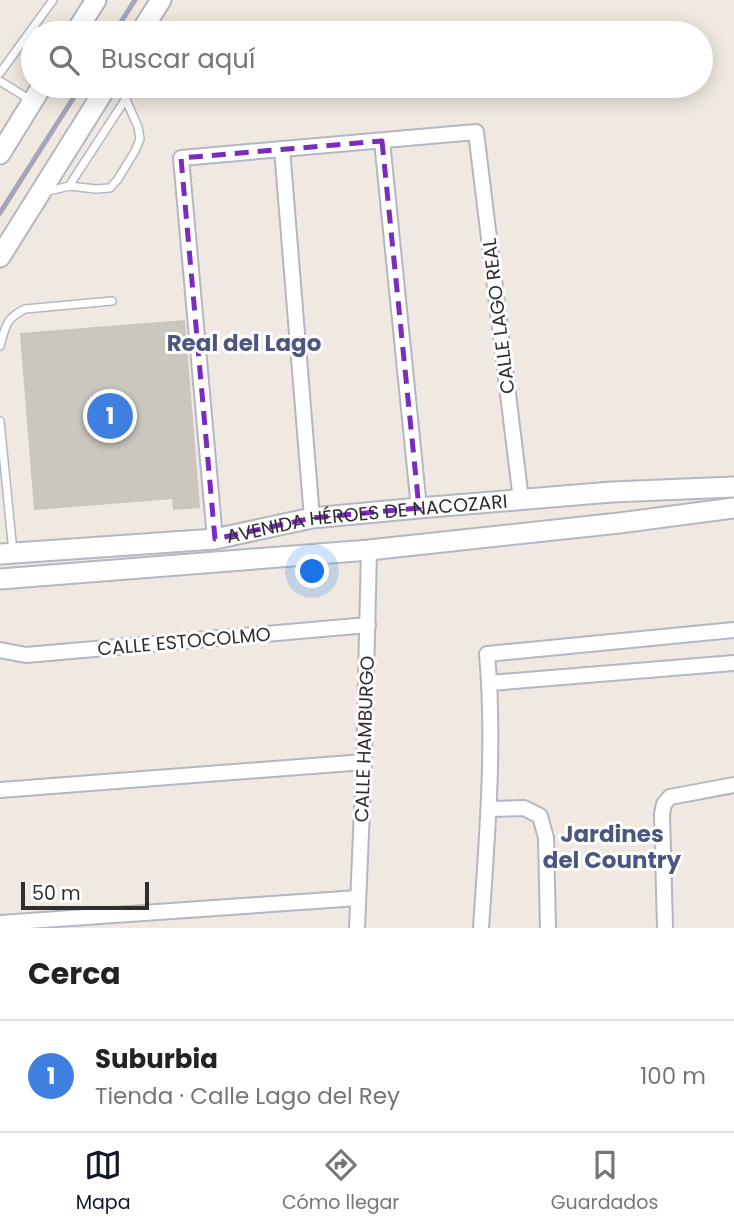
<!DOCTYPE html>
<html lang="es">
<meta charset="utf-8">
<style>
:root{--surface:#fff;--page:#f6f6f6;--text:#222;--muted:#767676;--line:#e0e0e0;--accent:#111827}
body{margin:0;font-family:Poppins,sans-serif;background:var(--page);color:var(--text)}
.scale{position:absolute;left:21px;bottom:18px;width:128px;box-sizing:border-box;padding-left:7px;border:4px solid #2e2e2e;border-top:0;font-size:19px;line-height:24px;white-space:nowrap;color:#2e2e2e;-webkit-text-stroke:5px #fff;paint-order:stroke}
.you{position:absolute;left:313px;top:572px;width:24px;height:24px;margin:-18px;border:5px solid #fff;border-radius:50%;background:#1a73e8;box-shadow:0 0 0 10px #1a73e833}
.badge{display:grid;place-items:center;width:46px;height:46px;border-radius:50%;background:var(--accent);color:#fff;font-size:23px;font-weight:700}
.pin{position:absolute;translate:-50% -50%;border:4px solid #fff;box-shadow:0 2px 7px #0006}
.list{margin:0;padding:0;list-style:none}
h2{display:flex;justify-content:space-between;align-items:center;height:91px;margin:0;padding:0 28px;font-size:30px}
h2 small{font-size:23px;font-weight:400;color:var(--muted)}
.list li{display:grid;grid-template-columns:46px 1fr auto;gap:21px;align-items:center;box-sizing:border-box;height:112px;padding:0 28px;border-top:2px solid var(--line)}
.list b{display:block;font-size:26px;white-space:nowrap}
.list p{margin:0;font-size:23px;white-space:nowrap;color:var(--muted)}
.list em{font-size:23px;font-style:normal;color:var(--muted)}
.icon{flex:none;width:38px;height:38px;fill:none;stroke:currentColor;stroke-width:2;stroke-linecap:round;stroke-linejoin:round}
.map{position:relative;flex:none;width:734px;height:928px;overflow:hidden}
.search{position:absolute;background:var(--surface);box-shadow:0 4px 18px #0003;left:21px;right:21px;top:21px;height:77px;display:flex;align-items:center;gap:18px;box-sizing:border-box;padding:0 24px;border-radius:38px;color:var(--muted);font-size:26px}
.sheet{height:203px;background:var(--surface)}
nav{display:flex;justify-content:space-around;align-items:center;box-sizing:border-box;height:98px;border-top:2px solid var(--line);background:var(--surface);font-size:19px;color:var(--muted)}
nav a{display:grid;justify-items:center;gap:4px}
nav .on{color:var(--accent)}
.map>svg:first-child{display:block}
.building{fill:#cbc7bf;stroke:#cbc5ba;stroke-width:2}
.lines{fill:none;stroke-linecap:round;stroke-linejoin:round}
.lane-casing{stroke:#b4b7c1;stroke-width:10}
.street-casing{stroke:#b4b7c1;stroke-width:18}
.secondary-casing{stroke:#b4b7c1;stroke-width:23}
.lane{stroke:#fff;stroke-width:7}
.street{stroke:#fff;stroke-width:14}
.secondary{stroke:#fff;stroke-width:19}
.rail{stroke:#a3a6b8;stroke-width:5}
.marked{fill:none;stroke:#7b2cbf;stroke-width:5;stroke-dasharray:14 9;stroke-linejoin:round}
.labels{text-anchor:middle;stroke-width:6;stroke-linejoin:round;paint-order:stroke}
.street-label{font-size:19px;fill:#2e2e2e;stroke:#fff}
.quarter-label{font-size:23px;font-weight:bold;fill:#4d5680;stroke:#fff}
</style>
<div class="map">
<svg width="734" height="928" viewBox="0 0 734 928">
<rect width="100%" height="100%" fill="#efe9e1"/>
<path class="building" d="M184,321L199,507L174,509L173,498L35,509L21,334Z"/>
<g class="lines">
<defs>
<g id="lane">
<path d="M0,73L53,0"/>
<path d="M0,81L32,101"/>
<path d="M69,186L125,100"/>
<path d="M45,192L69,186L96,189L110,188L118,179L135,151L140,139L138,127L120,86"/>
<path d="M0,346C6,326 5,319 25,309L112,301"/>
<path d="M0,421L13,552"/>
</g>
<g id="street">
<path d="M382,141L419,508"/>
<path d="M282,149L312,518"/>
<path d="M215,539L181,158L476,132L521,500"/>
<path d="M0,650L26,655L368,625"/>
<path d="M490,683L734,663"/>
<path d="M0,790L364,762"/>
<path d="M489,809L524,808L540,816L546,838L548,928"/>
<path d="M0,923L358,898"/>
<path d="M357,928L364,762L369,550"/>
<path d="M481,928C487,838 495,743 487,654L734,630"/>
<path d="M665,928L662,814L664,804L670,797L734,785"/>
</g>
<g id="secondary">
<path d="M75,33L96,0"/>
<path d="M140,33L161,0"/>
<path d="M0,154L42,86"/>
<path d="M0,257L107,86"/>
<path id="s1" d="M0,554L215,539L312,518L419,508L612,492L734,487"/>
<path d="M0,579L369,550L619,523L734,508"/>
</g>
</defs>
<use href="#lane" class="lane-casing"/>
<use href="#street" class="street-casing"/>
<use href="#secondary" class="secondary-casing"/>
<use href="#lane" class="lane"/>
<use href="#street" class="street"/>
<use href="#secondary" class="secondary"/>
<g class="rail">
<path d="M114,33L135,0"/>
<path d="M0,213L81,86"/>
</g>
</g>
<path class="marked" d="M382,141L419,508L312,518L215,539L181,158Z"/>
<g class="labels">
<g class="street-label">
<text transform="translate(498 316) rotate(-97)" y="7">CALLE LAGO REAL</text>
<text dy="7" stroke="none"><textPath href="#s1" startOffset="369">AVENIDA HÉROES DE NACOZARI</textPath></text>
<text transform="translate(184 641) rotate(-5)" y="7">CALLE ESTOCOLMO</text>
<text transform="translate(364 739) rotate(-88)" y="7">CALLE HAMBURGO</text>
</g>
<g class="quarter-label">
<text x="244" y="351">Real del Lago</text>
<text x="612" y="842">Jardines<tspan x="612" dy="26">del Country</tspan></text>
</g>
</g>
</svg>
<div class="scale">50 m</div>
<div class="you"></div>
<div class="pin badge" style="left:110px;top:416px;background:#3f7fe0">1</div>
<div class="search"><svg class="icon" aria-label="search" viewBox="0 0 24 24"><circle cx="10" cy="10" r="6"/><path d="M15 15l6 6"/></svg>Buscar aquí</div>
</div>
<section class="sheet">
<h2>Cerca<small></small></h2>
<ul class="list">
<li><span class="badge" style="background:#3f7fe0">1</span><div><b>Suburbia</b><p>Tienda · Calle Lago del Rey</p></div><em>100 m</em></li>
</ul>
</section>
<nav>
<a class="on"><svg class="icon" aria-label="map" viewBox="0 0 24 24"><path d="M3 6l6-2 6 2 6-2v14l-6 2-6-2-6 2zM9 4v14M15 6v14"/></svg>Mapa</a>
<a><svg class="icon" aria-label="directions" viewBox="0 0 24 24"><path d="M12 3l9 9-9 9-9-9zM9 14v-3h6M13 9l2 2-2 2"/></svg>Cómo llegar</a>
<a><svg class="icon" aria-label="saved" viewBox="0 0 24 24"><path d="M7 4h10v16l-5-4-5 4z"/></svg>Guardados</a>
</nav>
